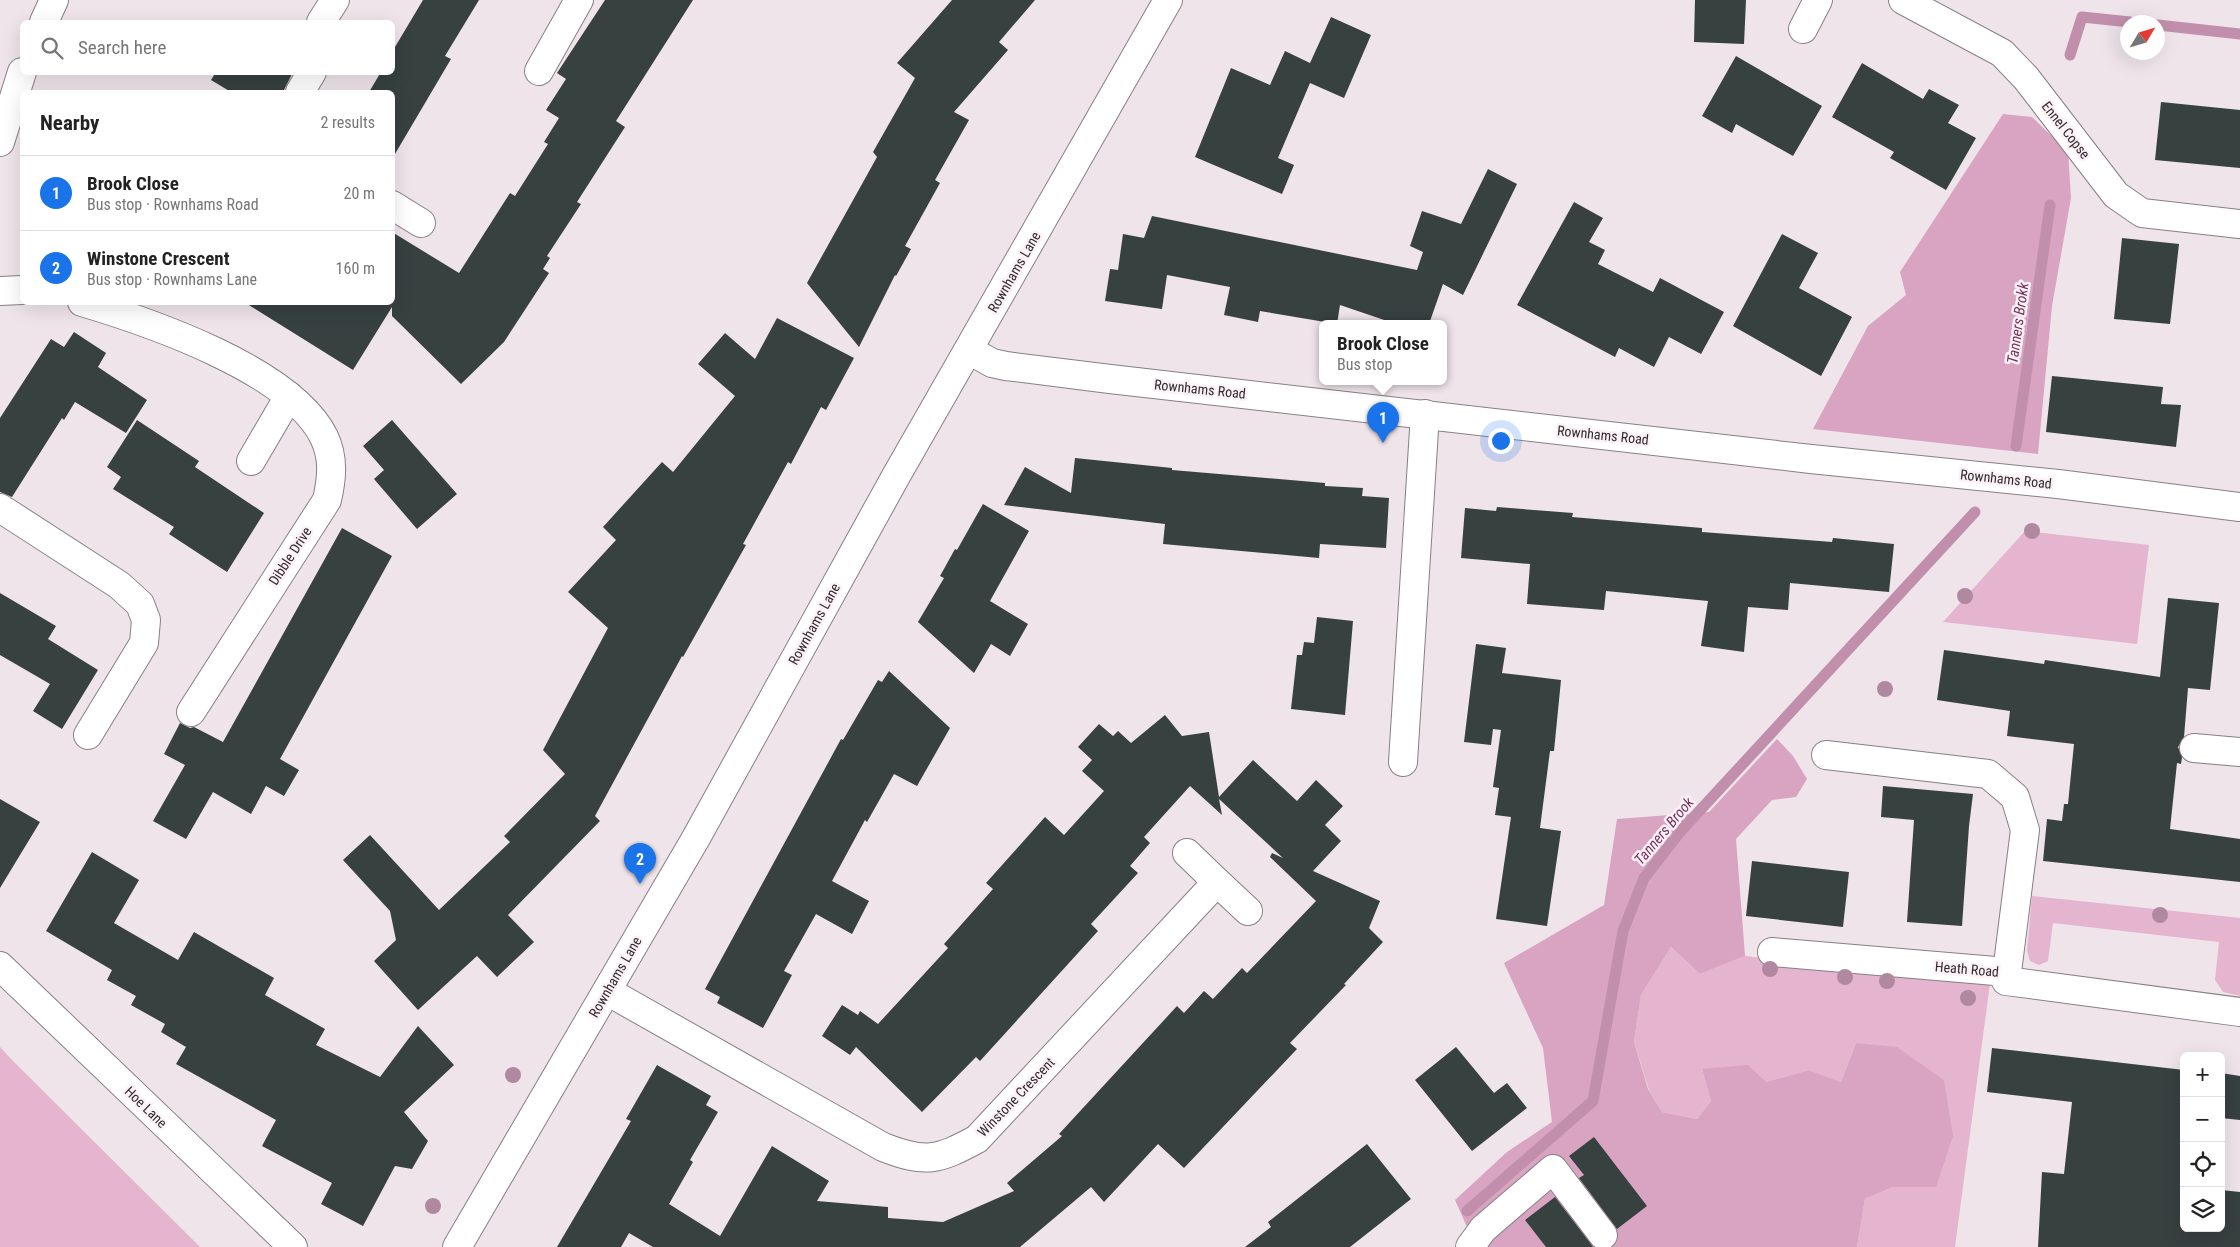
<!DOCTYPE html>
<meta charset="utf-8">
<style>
:root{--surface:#fff;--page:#f6f6f6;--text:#222;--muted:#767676;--line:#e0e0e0;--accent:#1a73e8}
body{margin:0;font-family:"Roboto Condensed",sans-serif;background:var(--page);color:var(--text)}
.controls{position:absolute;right:15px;bottom:15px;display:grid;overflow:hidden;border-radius:8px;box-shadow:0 5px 20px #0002}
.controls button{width:45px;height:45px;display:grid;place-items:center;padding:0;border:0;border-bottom:1px solid var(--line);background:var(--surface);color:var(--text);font:25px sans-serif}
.compass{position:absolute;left:2120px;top:15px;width:45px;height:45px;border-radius:50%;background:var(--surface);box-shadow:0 5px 20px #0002;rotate:52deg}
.you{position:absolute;left:1500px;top:440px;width:18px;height:18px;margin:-12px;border:4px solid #fff;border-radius:50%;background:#1a73e8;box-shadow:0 0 0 8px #1a73e833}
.badge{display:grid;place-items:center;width:32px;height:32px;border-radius:50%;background:var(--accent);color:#fff;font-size:16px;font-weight:700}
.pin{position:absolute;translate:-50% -41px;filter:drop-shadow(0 1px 2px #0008)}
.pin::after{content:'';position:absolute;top:26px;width:18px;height:15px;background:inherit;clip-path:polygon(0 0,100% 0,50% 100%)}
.popup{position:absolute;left:1319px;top:320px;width:128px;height:65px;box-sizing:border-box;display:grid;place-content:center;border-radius:8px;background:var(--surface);filter:drop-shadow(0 1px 4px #0005);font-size:16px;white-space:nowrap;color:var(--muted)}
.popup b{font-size:19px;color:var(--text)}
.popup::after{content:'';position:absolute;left:50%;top:100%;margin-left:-10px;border:10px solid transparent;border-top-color:var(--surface)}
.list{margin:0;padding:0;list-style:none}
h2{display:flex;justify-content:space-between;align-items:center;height:65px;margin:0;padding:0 20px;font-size:21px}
h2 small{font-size:16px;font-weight:400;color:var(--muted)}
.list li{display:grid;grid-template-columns:32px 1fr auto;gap:15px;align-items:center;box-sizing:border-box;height:75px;padding:0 20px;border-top:1px solid var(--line)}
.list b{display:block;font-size:19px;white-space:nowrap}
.list p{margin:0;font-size:16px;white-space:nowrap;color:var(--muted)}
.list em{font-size:16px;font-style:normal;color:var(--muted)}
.icon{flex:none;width:28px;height:28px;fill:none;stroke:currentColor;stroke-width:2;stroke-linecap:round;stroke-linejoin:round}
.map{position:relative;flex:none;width:2240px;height:1247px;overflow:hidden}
.search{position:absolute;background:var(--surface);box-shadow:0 5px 20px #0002;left:20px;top:20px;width:375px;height:55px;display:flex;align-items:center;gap:12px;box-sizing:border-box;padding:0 18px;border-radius:8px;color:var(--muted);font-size:19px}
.panel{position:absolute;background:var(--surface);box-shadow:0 5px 20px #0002;left:20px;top:90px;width:375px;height:215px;border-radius:8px}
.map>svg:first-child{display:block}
.green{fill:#e5b4cf}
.forest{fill:#d8a4c1}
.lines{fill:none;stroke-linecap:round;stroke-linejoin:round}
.stream{stroke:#c18fac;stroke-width:11}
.building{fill:#374140}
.minor-casing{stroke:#887f84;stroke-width:30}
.minor{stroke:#fff;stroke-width:28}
.tree{fill:#b089a1}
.labels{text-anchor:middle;stroke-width:5;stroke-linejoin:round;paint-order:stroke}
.street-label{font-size:14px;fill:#2f2b2d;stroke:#fcf1f7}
.water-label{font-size:15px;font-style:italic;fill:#74345c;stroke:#fcf1f7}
</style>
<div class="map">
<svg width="2240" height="1247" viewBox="0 0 2240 1247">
<rect width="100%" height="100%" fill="#eee4ea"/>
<g class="green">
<path d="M2025,531L2149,545L2137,644L1943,622Z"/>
<path d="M2032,896L2240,918V996L2223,992L2215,980L2219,942L2053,923L2048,961L2039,965L2030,961L2027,951Z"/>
<path d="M1671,947L1700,974L1745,956L1990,983L1955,1247H1857L1865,1199L1893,1187L1936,1186L1944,1080L1897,1048L1856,1043L1841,1082L1809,1070L1766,1082L1702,1069L1711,1101L1697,1119L1662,1112L1649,1090L1634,1042L1641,995Z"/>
<path d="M0,1047L13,1061L200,1247H0Z"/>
</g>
<g class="forest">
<path d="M2003,114L2032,117L2068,152L2071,198L2052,306L2038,454L1813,429L1868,326L1906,295L1900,272Z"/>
<path d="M1777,739L1793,756L1807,779L1796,797L1772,800L1736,839L1745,956L1700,974L1671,947L1641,995L1634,1042L1648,1089L1662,1112L1697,1119L1711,1101L1702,1069L1748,1065L1766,1082L1809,1070L1841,1082L1856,1043L1897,1047L1944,1080L1953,1136L1936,1187H1893L1865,1199L1857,1247H1476L1455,1200L1507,1152L1552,1122L1543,1048L1504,963L1604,905L1617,819L1709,812Z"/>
</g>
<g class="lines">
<g class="stream">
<path d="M2158,25L2240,34"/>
<path d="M2070,55L2082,17L2130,22"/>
<path d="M2016,446L2050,205"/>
<path d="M1467,1211L1593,1101L1623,931L1644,878L1680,832L1975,512"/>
</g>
</g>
<g class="building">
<path d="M423,0H479L445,56L451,59L392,159V92H369L381,72H392V52Z"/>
<path d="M605,0H693L616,121L625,127L577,202L581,204L547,256L550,258L543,269L549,273L504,342L461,384L392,316V307L353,370L244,302H392V232L459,273L510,193L515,196L548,144L544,142L559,118L546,110L566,79L557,73Z"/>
<path d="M952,0H1035L999,42L1008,50L954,112L969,120L935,180L940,183L905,246L911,249L896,276L895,275L859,347L807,283L877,157L873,152L915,78L897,63Z"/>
<path d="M1695,0H1746L1744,44L1694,42Z"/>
<path d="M1331,17L1371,35L1344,98L1310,83L1278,158L1294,165L1282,194L1195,157L1231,68L1270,85L1285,51L1310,63Z"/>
<path d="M1736,56L1822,106L1793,156L1736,124L1732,133L1702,116Z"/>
<path d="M1862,63L1923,99L1929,89L1959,105L1948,123L1976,138L1946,190L1890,158L1894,152L1832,117Z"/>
<path d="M216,72H293L283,92H231L211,80Z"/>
<path d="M2161,102L2240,110V168L2155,160Z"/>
<path d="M1488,169L1517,184L1463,295L1443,284L1429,324H1396L1340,305L1337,324L1260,311L1258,322L1224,315L1230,287L1167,275L1162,309L1105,301L1110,269L1118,270L1123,234L1144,238L1152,216L1417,270L1423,252L1410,246L1422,211L1461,224Z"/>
<path d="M1574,202L1603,218L1589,242L1605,250L1598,264L1653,292L1660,278L1724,312L1701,354L1669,337L1654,367L1619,348L1615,357L1517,305Z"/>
<path d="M1782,234L1818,253L1799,288L1852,317L1821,376L1733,326Z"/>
<path d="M2122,238L2179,244L2170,324L2114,319Z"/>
<path d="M777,318L854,358L826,410L821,407L791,464L788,462L743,544L746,545L683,657L682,656L595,816L600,821L508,915L534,942L497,977L477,956L418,1010L374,961L396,940L390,911L343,860L370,835L439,910L510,842L504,836L565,774L543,750L608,628L568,592L616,540L603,527L662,462L673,472L735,396L698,364L725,333L755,359Z"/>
<path d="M74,332L106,353L98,367L147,400L126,433L75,402L64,420L62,418L12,497L0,492V418L51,339L64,347Z"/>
<path d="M2052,376L2163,387L2161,404L2181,405L2176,447L2046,432Z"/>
<path d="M137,420L199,461L195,467L264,513L227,572L169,534L174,527L113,489L121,477L107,467Z"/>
<path d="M392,420L457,494L417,529L374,479L384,470L363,446Z"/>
<path d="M1075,458L1172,468V470L1325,483V486L1363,488L1362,496L1389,498L1386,548L1320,544L1319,558L1163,544L1165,524L1004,505L1025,467L1071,493Z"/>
<path d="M983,504L1029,531L990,601L1028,624L1010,656L991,644L974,673L918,622L944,578L940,576L955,549L957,550Z"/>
<path d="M1497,507L1573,513L1572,517L1702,528V532L1832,542L1833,538L1894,544L1889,592L1790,583L1788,610L1748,607L1744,652L1701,646L1708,601L1606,591L1604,610L1527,604L1530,564L1461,558L1465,508L1496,511Z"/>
<path d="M342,528L392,556L280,759L299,770L284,796L266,786L251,814L213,792L186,839L153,821L185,765L164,754L180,723L190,728L194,727L223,742Z"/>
<path d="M0,593L56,626L48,639L98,670L62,729L33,711L50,684L0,655Z"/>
<path d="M2168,598L2219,603L2210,690L2188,688L2184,737L2178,747L2182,757L2181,764L2177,763L2170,829L2240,839V882L2043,861L2047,819L2062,821L2064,804H2068L2074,744L2007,736L2010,711L1937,700L1944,650L2044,664L2045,660L2160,677Z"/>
<path d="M1317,617L1353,621L1345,715L1291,709L1297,655H1302L1304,642L1314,643Z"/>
<path d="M1476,644L1506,648L1502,673L1561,680L1554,751H1550L1540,828L1561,831L1547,926L1496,919L1511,817L1495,815L1499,788L1493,787L1501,730L1493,729L1491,745L1464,742Z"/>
<path d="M889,671L950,728L917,786L894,774L867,822L865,820L832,881L869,901L852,934L816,914L784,971L792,975L763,1028L717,1003L720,997L705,989L841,739L843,740L878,680L882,682Z"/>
<path d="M1165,715L1182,736L1209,732L1219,797L1253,760L1297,801L1316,780L1343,806L1325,825L1341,841L1313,871L1380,901L1369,928L1383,942L1344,984L1346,985L1290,1043L1297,1049L1184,1168L1158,1144L1104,1202L1091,1187L1020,1247H653L629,1233L621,1247H557L631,1121L626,1119L657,1065L711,1096L706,1105L718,1112L690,1160L693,1162L669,1204L720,1236L772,1146L829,1181L817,1201L888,1207V1218L943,1222L1014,1191L1007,1183L1062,1136L1059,1134L1177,1006L1184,1013L1204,991L1213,999L1242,968L1247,973L1316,901L1270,857L1272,853L1283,858L1219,799L1222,815L1190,786L1144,837L1150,843L1130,866L1138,873L1091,924L1098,931L980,1061L976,1057L922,1112L856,1047L850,1055L822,1036L842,1005L858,1015L860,1011L878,1024L948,948L944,944L993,889L986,883L1045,817L1064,835L1104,791L1082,771L1092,760L1078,747L1099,724L1113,736L1118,731L1131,743Z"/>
<path d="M1883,786L1973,794L1969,826L1962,926L1907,922L1914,820L1881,817Z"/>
<path d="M0,799L40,822L0,888Z"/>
<path d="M92,852L139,880L114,923L178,960L194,932L274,978L265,995L325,1029L316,1045L380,1077L418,1026L454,1065L404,1112L428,1141L412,1169L395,1166L363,1226L321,1204L332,1183L262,1146L276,1120L176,1064L186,1047L161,1032L165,1024L131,1005L136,996L107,980L112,970L46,931Z"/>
<path d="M1752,861L1849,872L1843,927L1746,916Z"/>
<path d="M1456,1047L1494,1093L1507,1083L1527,1108L1472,1151L1415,1080Z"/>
<path d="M1992,1048L2184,1070V1228H2221V1190L2240,1192V1247H2038L2042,1172L2064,1174L2072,1102L1987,1092Z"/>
<path d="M2221,1073L2240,1076V1120L2221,1118Z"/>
<path d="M1594,1137L1647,1206L1617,1229L1579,1178L1584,1175L1569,1156Z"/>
<path d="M1367,1144L1411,1199L1350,1247H1245L1271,1227L1268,1222Z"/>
<path d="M1555,1197L1591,1244L1593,1247H1546L1525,1220Z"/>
</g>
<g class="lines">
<defs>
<g id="minor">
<path d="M1903,0L2002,53L2026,78L2116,195L2142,213L2240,224"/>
<path d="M44,22L54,0"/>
<path d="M321,22L335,0"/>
<path d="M1803,29L1818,0"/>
<path d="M539,71L579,0"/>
<path d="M300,92L312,72"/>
<path d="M0,142L22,72"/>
<path d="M392,205L421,223"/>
<path d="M0,291L22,290"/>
<path d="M82,302C149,322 291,370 324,437C334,458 332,478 327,500L191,712"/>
<path d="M969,350L992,363L1006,366L1110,379L1811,459L2058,484L2240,507"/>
<path d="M251,461L289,396"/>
<path d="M0,508L119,585L140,604L146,620L144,643L88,735"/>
<path d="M2194,748L2240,752"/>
<path d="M1826,755L1988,774L2015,797L2025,830L2007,972"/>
<path d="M1403,762L1425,414"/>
<path d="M1187,853L1217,882"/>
<path d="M1772,952L2007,972L2006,981L2240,1012"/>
<path d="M0,966L293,1247"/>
<path d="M607,991L883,1147C926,1164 938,1160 977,1139L1217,882L1248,911"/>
<path d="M457,1247L696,838L896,476L1168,0"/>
<path d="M1470,1247L1483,1229L1553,1169L1603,1235"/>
</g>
</defs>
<use href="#minor" class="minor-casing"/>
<use href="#minor" class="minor"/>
</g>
<g class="tree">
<circle cx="2032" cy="531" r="8"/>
<circle cx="1965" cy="596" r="8"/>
<circle cx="1885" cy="689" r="8"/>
<circle cx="2160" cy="915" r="8"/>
<circle cx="1770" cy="969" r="8"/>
<circle cx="1845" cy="977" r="8"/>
<circle cx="1887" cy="981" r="8"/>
<circle cx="1968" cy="998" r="8"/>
<circle cx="513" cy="1075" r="8"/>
<circle cx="433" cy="1206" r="8"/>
</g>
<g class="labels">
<g class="street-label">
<text transform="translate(2066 130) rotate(52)" y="5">Ennel Copse</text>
<text transform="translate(1014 272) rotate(-60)" y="5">Rownhams Lane</text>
<text transform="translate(1200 389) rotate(6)" y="5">Rownhams Road</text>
<text transform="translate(1603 435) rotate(6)" y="5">Rownhams Road</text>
<text transform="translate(2006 479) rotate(6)" y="5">Rownhams Road</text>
<text transform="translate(290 556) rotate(-57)" y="5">Dibble Drive</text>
<text transform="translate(814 624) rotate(-61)" y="5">Rownhams Lane</text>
<text transform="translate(1967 969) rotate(5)" y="5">Heath Road</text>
<text transform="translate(615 977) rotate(-60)" y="5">Rownhams Lane</text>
<text transform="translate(1016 1097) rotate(-46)" y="5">Winstone Crescent</text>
<text transform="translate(146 1107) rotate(44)" y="5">Hoe Lane</text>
</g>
<g class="water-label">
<text transform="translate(2018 323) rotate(-82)" y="5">Tanners Brokk</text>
<text transform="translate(1664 831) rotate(-50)" y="5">Tanners Brook</text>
</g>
</g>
</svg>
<div class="controls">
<button>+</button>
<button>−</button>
<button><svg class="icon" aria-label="locate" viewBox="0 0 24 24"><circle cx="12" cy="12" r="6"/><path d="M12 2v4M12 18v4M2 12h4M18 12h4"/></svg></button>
<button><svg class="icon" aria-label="layers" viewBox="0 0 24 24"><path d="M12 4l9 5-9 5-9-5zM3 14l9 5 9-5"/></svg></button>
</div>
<svg class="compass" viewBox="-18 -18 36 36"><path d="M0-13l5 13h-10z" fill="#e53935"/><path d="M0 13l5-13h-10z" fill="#767676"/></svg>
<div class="you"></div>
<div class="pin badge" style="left:1383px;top:443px">1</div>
<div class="popup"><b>Brook Close</b>Bus stop</div>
<div class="pin badge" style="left:640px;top:884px">2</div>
<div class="search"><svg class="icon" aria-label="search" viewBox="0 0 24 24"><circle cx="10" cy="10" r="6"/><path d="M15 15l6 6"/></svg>Search here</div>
<section class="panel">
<h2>Nearby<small>2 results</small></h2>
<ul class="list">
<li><span class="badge">1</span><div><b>Brook Close</b><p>Bus stop · Rownhams Road</p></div><em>20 m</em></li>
<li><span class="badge">2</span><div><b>Winstone Crescent</b><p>Bus stop · Rownhams Lane</p></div><em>160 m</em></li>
</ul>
</section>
</div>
